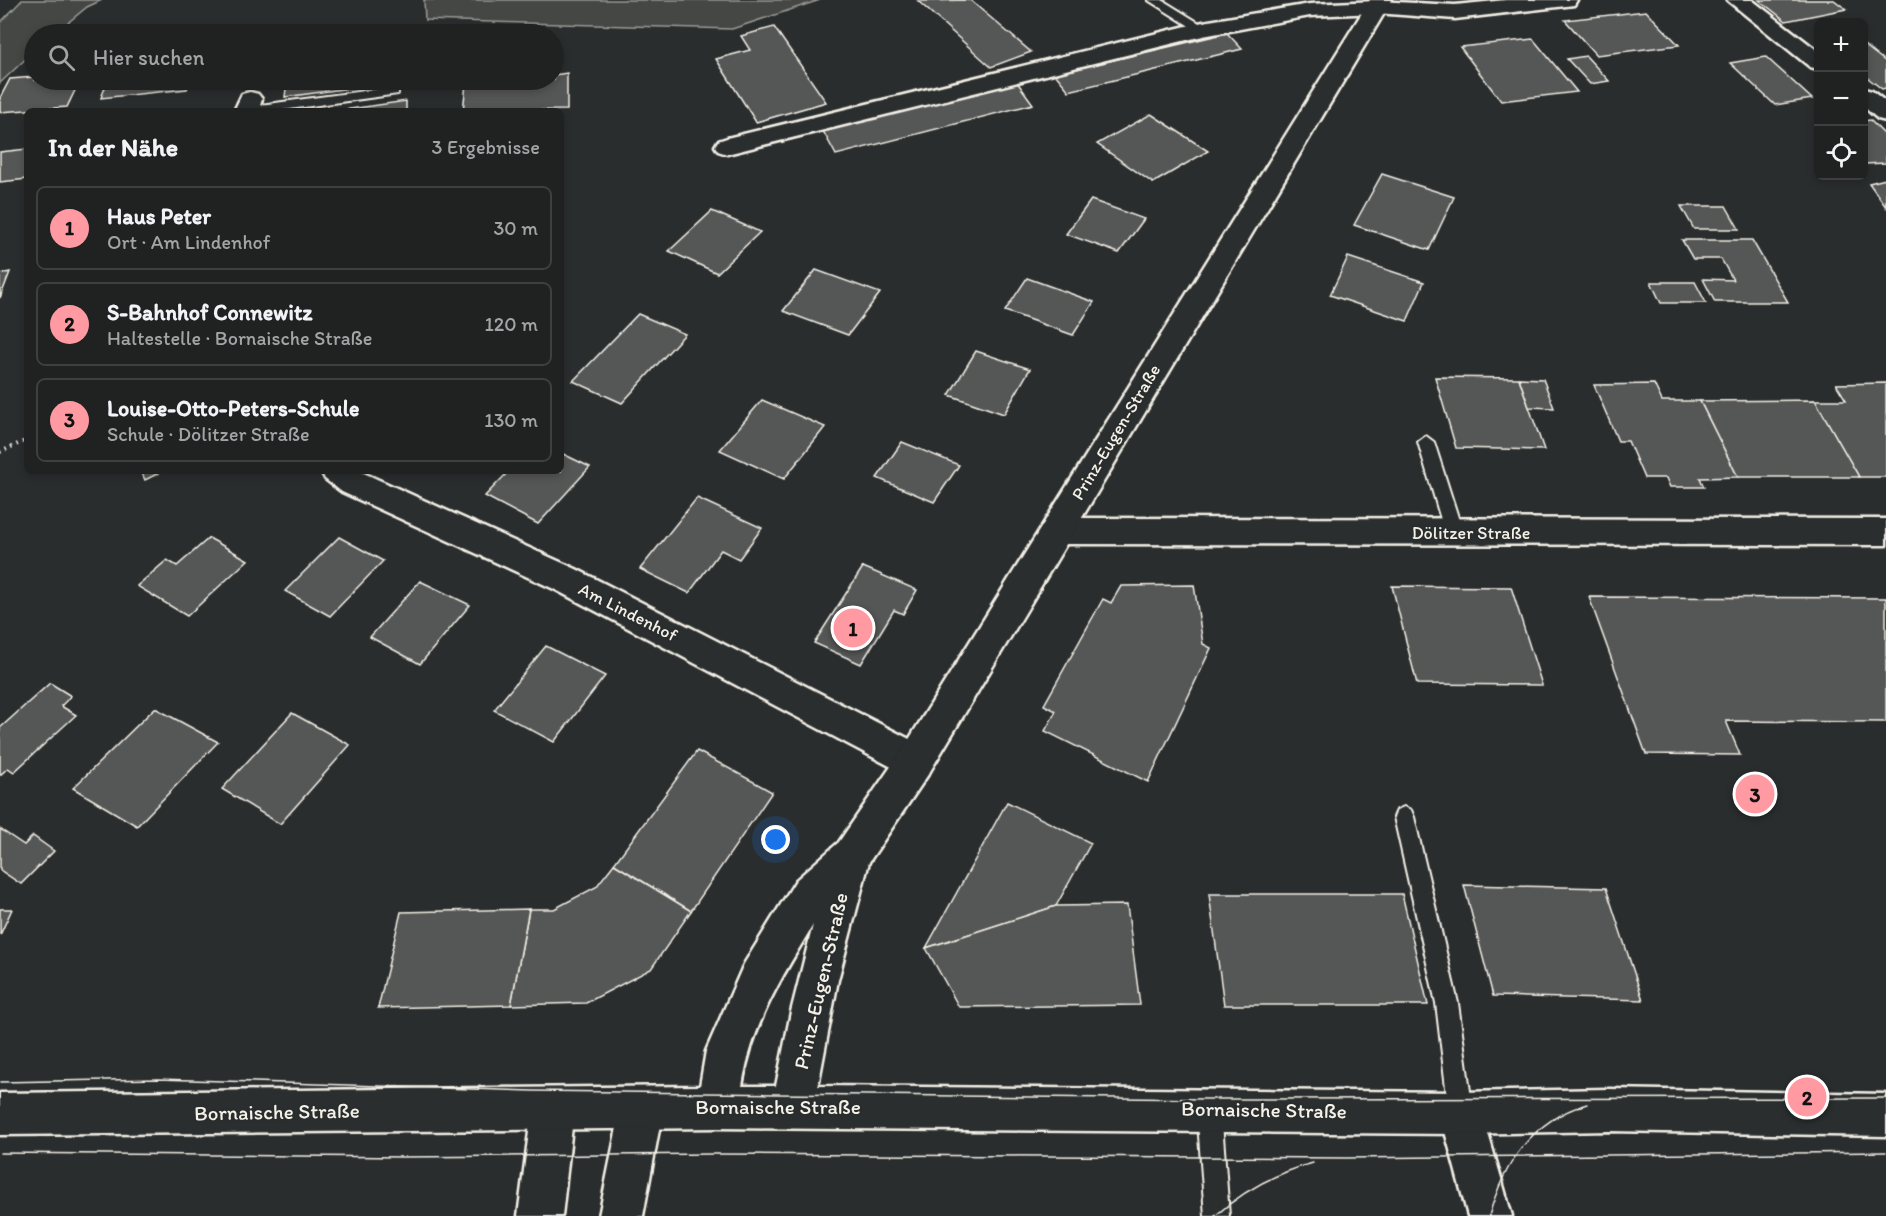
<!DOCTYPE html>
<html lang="de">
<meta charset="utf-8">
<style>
:root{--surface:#202222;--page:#2d2f2f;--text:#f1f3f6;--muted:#a2a4a5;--line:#3d3f40;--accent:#ff9aa2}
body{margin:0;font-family:Itim,sans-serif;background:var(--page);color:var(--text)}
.controls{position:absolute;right:18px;top:18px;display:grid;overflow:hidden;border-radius:9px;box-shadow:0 3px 9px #0003}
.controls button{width:54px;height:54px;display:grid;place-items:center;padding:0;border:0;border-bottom:2px solid var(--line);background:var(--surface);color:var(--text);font:30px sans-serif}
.you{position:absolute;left:776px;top:840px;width:21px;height:21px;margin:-15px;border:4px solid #fff;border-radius:50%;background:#1a73e8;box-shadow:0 0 0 9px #1a73e833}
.badge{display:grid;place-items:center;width:39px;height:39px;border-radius:50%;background:var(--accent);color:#111;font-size:20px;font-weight:700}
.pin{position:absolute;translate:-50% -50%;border:3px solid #fff;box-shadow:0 2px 6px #0006}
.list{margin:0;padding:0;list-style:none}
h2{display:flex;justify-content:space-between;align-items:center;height:78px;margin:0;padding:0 24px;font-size:26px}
h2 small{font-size:20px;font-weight:400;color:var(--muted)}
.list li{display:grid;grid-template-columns:39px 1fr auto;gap:18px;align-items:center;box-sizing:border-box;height:84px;margin:0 12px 12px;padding:0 12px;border:2px solid var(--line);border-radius:9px}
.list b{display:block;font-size:22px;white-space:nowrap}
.list p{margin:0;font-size:20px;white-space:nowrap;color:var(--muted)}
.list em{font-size:20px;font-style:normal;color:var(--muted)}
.icon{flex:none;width:33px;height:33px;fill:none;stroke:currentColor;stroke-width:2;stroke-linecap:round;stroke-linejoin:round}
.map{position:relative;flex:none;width:1886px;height:1216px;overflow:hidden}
.search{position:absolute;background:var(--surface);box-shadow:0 3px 9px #0003;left:24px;top:24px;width:540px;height:66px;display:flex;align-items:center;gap:15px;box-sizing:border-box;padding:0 21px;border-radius:33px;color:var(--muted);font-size:22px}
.panel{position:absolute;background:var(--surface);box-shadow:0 3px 9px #0003;left:24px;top:108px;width:540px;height:366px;border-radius:9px}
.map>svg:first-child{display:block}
.green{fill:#444645;stroke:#9c9c96;stroke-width:1.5}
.building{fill:#555756;stroke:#f4f1e8;stroke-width:1.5}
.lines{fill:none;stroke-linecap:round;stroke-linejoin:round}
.lane-casing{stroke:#f4f1e8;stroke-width:4}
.street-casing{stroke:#f4f1e8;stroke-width:5}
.secondary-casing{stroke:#f4f1e8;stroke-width:5}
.path{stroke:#f4f1e8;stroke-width:4;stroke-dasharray:1.5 4.5;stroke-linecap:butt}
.lane{fill:#2a2d2e;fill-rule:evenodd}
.street{fill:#2a2d2e;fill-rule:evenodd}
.secondary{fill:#2a2d2e;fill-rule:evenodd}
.tram{stroke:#f4f1e8;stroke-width:1.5}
.labels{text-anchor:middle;stroke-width:4.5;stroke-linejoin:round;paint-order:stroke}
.street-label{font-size:18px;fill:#f4f1e8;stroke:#2a2d2e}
.near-street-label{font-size:21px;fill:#f4f1e8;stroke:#2a2d2e}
</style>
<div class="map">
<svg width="1886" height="1216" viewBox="0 0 1886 1216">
<rect width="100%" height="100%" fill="#2a2d2e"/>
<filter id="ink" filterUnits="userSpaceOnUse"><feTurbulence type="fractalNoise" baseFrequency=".0167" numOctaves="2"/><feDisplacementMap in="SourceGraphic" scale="12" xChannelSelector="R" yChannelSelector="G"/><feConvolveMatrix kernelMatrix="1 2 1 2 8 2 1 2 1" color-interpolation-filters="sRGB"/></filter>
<g filter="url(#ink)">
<g class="green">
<path d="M22,0H102L87,7L54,34H34V51L0,83V23Z"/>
<path d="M424,0H820L732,29L425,20Z"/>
</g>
<g class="building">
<path d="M970,0L1031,52L991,67L918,1Z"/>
<path d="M1759,0H1834L1846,9L1786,21Z"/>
<path d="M1646,11L1679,45L1596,55L1565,20Z"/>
<path d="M774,27L826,102L756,122L716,59L750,50L741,36Z"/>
<path d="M1227,33L1242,49L1069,91L1055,74Z"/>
<path d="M1533,39L1577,92L1501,101L1460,47Z"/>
<path d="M1864,45L1886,62V88L1882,89L1864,75Z"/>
<path d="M1586,56L1609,81L1590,84L1567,59Z"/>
<path d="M1766,57L1812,99L1775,105L1730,63Z"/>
<path d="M567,73V110L463,111L466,84L505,80H554V75Z"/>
<path d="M34,77V80H80L67,107L0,112V98L10,79Z"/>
<path d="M108,80H190L187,89L101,98Z"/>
<path d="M287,80H408L285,97Z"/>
<path d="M1017,82L1033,104L836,155L823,131Z"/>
<path d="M406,101V111H336Z"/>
<path d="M1151,114L1208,151L1153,183L1097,144Z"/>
<path d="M1870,120L1886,136V163L1864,164V121Z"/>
<path d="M27,149V179L0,182V152Z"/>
<path d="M1382,174L1454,197L1429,250L1354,225Z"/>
<path d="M1886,179V207L1869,183Z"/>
<path d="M1091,200L1144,219L1119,253L1066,234Z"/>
<path d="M1681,206H1726L1739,229H1694Z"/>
<path d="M712,211L760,232L717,273L669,251Z"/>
<path d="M1682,240H1752L1788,302H1715L1703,279L1733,280L1721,259H1693Z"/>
<path d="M1348,257L1424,282L1407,321L1330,295Z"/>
<path d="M816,270L880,293L848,335L783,311Z"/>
<path d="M10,272L0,298V274Z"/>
<path d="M1027,278L1094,302L1073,335L1005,311Z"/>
<path d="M1651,282H1695L1706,303H1661Z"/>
<path d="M638,314L685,334L622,403L573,381Z"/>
<path d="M976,351L1030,369L1004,414L949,395Z"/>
<path d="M1435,377L1519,378L1544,450L1456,448Z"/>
<path d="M1519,378L1543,379L1554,408L1529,407Z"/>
<path d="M1886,383V477H1859L1815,400H1846L1836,384Z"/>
<path d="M1654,384L1662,401H1700L1738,477L1700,478L1704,487H1670L1666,478H1644L1628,441H1618L1594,385Z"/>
<path d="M762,400L825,427L784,479L720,450Z"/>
<path d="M1815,400L1859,477H1738L1700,401Z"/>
<path d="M902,442L959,465L934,502L877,478Z"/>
<path d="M561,453L590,467L538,524L485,496L509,471H561Z"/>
<path d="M141,471H163L145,480Z"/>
<path d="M697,498L762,528L739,559L721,550L689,593L640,569Z"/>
<path d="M339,537L383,561L330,616L285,591Z"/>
<path d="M209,538L248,560L187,616L137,586L167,560L177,566Z"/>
<path d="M863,567L917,590L903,614L894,610L861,664L814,643Z"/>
<path d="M420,581L470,605L420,664L370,637Z"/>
<path d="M1194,585L1203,644L1211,648L1148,782L1045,731L1056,711L1044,705L1103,599L1111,603L1121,586Z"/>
<path d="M1392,586L1511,587L1542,685L1417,684Z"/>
<path d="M1589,597L1886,598V722L1726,721L1740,755L1646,754Z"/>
<path d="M546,646L605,676L554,742L494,710Z"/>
<path d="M50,683L71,696L61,706L76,715L14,772L8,768L0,775V728Z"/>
<path d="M155,708L218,742L137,826L73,788Z"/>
<path d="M292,713L350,745L280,824L222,789Z"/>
<path d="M697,751L772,792L691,911L614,864Z"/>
<path d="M1007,802L1091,843L1056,906L926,948Z"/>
<path d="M0,829L24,845L33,836L54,851L21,884L0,870Z"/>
<path d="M614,864L691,911L651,969L586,1003L511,1005L529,909H554L596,887Z"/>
<path d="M1464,885L1606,888L1643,1000L1493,996Z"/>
<path d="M1209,894H1402L1428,1005H1224Z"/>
<path d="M1127,905L1140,1005L959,1007L926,948L1056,906Z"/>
<path d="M0,909H12L0,935Z"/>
<path d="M529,909L511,1005L378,1008L401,912Z"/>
</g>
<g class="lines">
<defs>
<g id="lane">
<path d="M1148,0H1162L1209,29L1199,32Z"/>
<path d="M394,87L398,88V94L275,111H240L246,107Z"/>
<path d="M1426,436L1434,442L1463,533L1460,538H1448L1445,533L1418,442Z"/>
<path d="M1404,807L1411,810L1414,817L1458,1003L1473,1113L1469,1121L1461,1125L1453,1121L1449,1113L1436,1003L1394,817L1397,810Z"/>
<path d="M1209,1097L1217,1101L1221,1109L1229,1216H1205L1197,1109L1201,1101Z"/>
</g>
<g id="street">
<path d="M1506,0H1577L1574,5L1566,6L1455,19L1376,13L1310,16L1203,36L727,154L718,151L715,146L718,141L727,138L1203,22L1310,4L1376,1L1455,5Z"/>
<path d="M1727,0H1752L1818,51V69L1810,67Z"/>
<path d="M1864,89L1872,91L1886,102V121L1878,119L1864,107Z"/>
<path d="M250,92L258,94L262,99L258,111H234L242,94Z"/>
<path d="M321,471H359L576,569L929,749L934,761L929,773L916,778L903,773L554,589L342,492L325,479Z"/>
<path d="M1056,518L1886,519V545L1056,544L1045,540L1040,531L1045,522Z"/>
<path d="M642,1087L657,1093L663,1108L643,1216H599L621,1108L627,1093Z"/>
<path d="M553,1088L568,1094L574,1109L562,1216H518L532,1109L538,1094Z"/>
<path d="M1461,1092L1476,1098L1482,1113L1512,1216H1468L1440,1113L1446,1098Z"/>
</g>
<path id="secondary" d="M1370,0H1392L929,773L869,862L838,980L818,1086L1461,1092L1609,1089L1886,1094V1136L1609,1131L1461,1134L717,1128L0,1135V1093L700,1086L706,1051L744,964L796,880L839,842L903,749ZM813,925L791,1012L776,1086H742C752,1024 781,978 813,925Z"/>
</defs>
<use href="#lane" class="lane-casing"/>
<use href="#street" class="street-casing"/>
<use href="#secondary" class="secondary-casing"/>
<path class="path" d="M0,452L27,440"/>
<use href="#lane" class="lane"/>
<use href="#street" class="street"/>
<use href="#secondary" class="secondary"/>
<g class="tram">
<path d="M0,1082L158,1079L533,1091L1207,1099L1886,1098"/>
<path d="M0,1153L403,1157L713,1154L1346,1158L1886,1152"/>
<path d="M1215,1216C1244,1190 1276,1173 1313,1163"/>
<path d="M1489,1216C1504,1163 1532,1120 1587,1104"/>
</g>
</g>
</g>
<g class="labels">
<g class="street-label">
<text transform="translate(1116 432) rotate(-59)" y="6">Prinz-Eugen-Straße</text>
<text x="1471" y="539">Dölitzer Straße</text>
<text transform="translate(628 612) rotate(27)" y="6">Am Lindenhof</text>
</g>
<g class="near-street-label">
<text transform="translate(821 981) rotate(-77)" y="7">Prinz-Eugen-Straße</text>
<text x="778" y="1114">Bornaische Straße</text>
<text transform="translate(1264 1110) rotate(1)" y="7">Bornaische Straße</text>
<text transform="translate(277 1112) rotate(-1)" y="7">Bornaische Straße</text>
</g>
</g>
</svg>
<div class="controls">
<button>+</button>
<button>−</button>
<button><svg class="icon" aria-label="locate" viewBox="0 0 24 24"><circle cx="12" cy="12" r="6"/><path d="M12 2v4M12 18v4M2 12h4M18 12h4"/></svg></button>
</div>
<div class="you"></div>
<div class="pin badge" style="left:853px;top:628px">1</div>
<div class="pin badge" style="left:1807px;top:1097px">2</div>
<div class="pin badge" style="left:1755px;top:794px">3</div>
<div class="search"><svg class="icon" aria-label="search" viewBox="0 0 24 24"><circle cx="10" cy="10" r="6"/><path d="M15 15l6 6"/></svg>Hier suchen</div>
<section class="panel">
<h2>In der Nähe<small>3 Ergebnisse</small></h2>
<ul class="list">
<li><span class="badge">1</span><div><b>Haus Peter</b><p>Ort · Am Lindenhof</p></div><em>30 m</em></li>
<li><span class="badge">2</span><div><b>S-Bahnhof Connewitz</b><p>Haltestelle · Bornaische Straße</p></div><em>120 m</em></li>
<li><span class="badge">3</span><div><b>Louise-Otto-Peters-Schule</b><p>Schule · Dölitzer Straße</p></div><em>130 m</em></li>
</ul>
</section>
</div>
